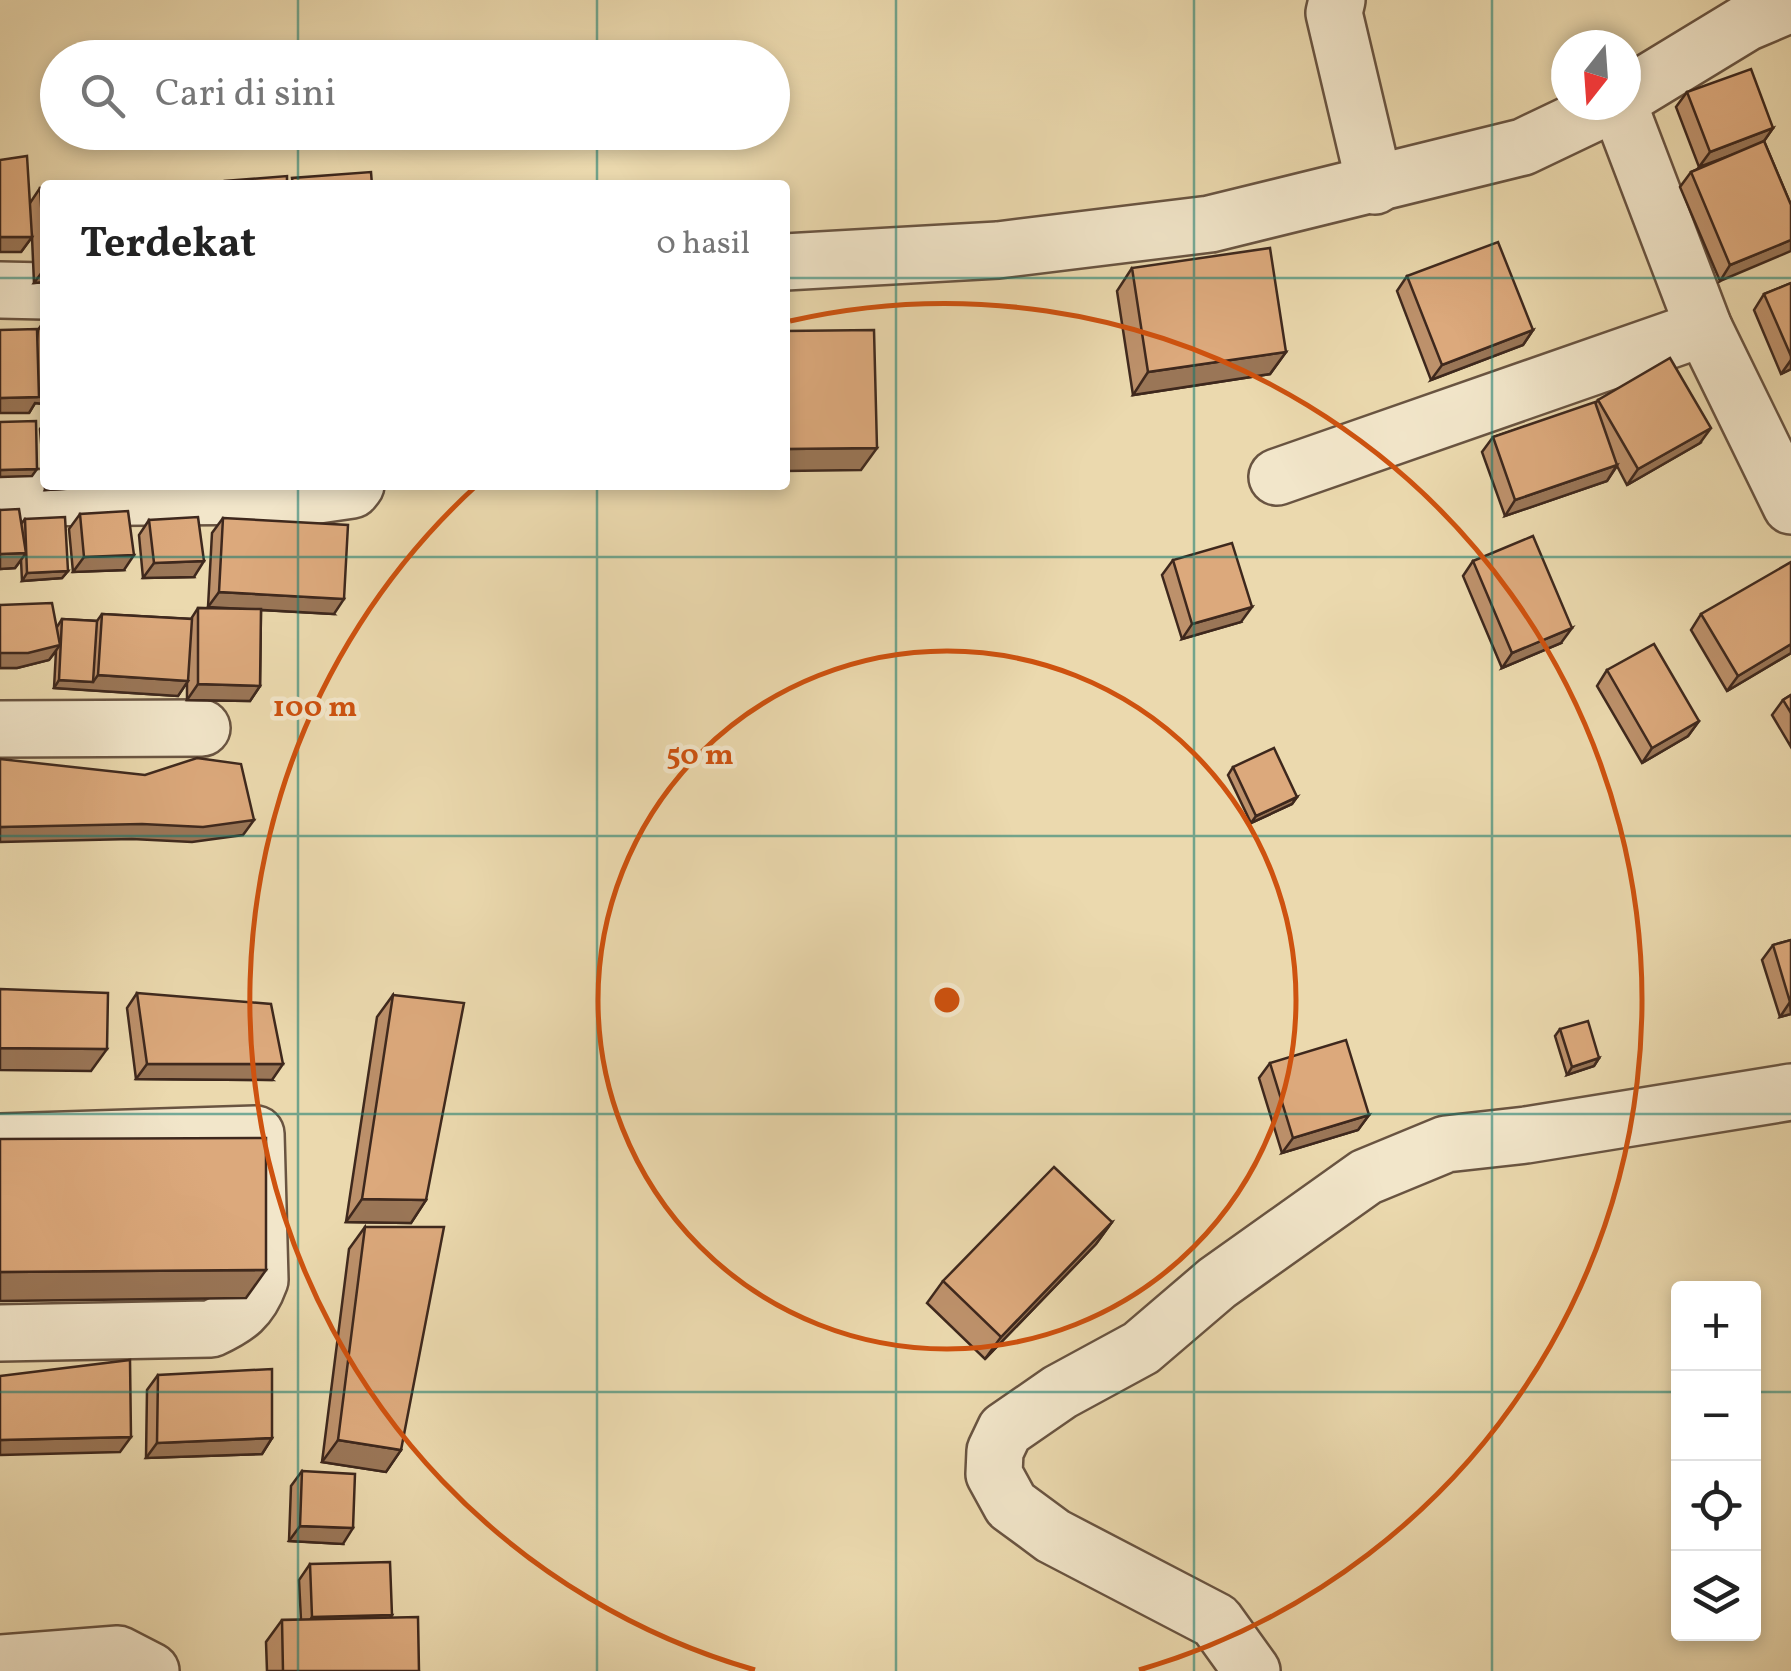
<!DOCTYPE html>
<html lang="id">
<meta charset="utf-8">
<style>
:root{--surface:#fff;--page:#f2f2f2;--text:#222;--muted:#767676;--line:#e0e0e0}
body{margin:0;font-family:Vollkorn,serif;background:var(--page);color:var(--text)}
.controls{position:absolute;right:30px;bottom:30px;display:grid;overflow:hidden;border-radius:10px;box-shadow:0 5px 15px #0003}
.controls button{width:90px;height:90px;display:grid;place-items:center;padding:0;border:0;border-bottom:2px solid var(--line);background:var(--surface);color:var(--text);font:50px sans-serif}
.compass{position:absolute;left:1551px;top:30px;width:90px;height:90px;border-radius:50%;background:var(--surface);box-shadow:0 5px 15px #0003;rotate:197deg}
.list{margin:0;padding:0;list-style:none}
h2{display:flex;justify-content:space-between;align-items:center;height:130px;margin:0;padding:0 40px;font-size:42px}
h2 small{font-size:32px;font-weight:400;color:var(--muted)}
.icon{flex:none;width:55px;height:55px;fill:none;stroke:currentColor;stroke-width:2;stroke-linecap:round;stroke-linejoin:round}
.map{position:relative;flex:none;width:1791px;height:1671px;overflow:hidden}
.search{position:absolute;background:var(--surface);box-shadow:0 5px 15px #0003;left:40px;top:40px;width:750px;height:110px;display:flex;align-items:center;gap:25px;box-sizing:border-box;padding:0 35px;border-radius:55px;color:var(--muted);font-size:38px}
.panel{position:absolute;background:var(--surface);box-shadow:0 5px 15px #0003;left:40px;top:180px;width:750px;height:310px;border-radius:10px}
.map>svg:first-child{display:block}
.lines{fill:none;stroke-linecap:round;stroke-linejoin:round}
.street-casing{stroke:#695441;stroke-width:60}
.street{stroke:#f2e6ca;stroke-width:55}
.wall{fill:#bd916b;stroke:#3e281d;stroke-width:2.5}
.shaded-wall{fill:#9a7657;stroke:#3e281d;stroke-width:2.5}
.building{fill:#dca97c;stroke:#3e281d;stroke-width:2.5}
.grid{fill:none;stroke:#0f766e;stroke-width:2.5;stroke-opacity:0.55}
.ring{fill:none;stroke:#ce520f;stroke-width:5}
.centre{fill:#ce520f;stroke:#f2e6ca;stroke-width:5}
.ring-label{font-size:30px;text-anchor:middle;font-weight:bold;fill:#ce520f;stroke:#f2e6ca;stroke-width:9;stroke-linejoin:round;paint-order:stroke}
</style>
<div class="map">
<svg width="1791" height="1671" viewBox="0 0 1791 1671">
<rect width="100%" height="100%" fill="#ebd9ae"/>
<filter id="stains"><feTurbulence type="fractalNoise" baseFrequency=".002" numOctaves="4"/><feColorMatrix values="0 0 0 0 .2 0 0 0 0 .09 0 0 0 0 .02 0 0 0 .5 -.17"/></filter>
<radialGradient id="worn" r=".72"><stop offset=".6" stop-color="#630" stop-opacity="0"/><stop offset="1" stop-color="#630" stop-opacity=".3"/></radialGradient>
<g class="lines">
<defs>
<g id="street">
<path d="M1337,0L1334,13L1375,186"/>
<path d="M1626,96L1746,23L1791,4"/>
<path d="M1619,105L1704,328L1791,506"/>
<path d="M785,262L998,250L1210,224L1523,147L1611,105"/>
<path d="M0,290L45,291"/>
<path d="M1277,477L1704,328"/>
<path d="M0,498L311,496L352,490L356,485"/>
<path d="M0,729L202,728"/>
<path d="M0,1142L256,1134L260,1280C250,1308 237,1317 211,1329L0,1333"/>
<path d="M0,1663L118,1654L151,1671"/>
<path d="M1252,1671L1216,1621L1053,1536L1011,1505L994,1474L995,1451L1005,1430L1060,1392L1141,1348L1217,1283L1366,1177L1446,1144L1526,1135L1791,1092"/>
</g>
</defs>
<use href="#street" class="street-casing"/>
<use href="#street" class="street"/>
</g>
<g class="wall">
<path d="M1687,92L1773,128L1764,141L1791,205L1720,281L1680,187L1691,172L1725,158L1699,167L1676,107Z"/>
<path d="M40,188H45V282L34,283L32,237L21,252L30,203Z"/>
<path d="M1132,268L1286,352L1270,374L1133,395L1117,291Z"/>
<path d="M1407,276L1533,330L1523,345L1431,380L1397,291Z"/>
<path d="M1791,283V369L1781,374L1754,310L1764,294Z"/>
<path d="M44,321L45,404L35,403L29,413L38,330Z"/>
<path d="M1598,400L1700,443L1627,485L1617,466L1607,481L1505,516L1482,452L1493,437L1595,404Z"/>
<path d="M45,421V485H96L95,487L45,490L40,429Z"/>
<path d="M0,510L21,524L25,519L68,571L62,578L22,581L21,560L15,568L0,569Z"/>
<path d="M80,514L124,570L73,572L69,529Z"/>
<path d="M223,518L334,614L261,610L260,686L250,701L187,700V682L178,696L54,688L56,651L49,660L17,668H0V605L57,627L62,619L97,621L102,614L191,619L198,608L249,609L208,607L212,533Z"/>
<path d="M149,520L194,577L143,578L139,535Z"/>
<path d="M1173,560L1241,622L1182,639L1162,575Z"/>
<path d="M1473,561L1561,643L1502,668L1463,576Z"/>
<path d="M1701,614L1791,653L1727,691L1691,630Z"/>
<path d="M1607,670L1699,721L1688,736L1642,763L1597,686Z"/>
<path d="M1791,695V747L1772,715L1783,700Z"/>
<path d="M1233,767L1297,797L1292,804L1251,823L1228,775Z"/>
<path d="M1791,940V1014L1780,1017L1762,960L1773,945Z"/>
<path d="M137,993L272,1080L136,1079L127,1008Z"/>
<path d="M393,995L426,1200L411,1223L346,1222L377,1017Z"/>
<path d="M1560,1029L1599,1058L1594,1066L1567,1075L1555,1036Z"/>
<path d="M1270,1063L1369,1115L1358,1130L1282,1153L1259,1078Z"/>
<path d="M1112,1222L1096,1244L985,1359L927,1303L943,1281Z"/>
<path d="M365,1227L401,1450L386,1472L322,1462L349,1249Z"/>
<path d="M158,1375L272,1438L262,1454L146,1458L147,1390Z"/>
<path d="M302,1471L343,1544L289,1541L291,1486Z"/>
<path d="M310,1564L392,1615L390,1618L419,1671H267L266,1642L282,1620H301L299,1580Z"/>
</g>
<g class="shaded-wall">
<path d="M1773,128L1762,144L1699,167L1710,152Z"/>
<path d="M0,237H32L21,252H0Z"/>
<path d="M1791,240V251L1720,281L1730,265Z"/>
<path d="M45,268V282L34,283Z"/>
<path d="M1533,330L1523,345L1431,380L1442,365Z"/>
<path d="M1286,352L1270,374L1133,395L1148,372Z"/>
<path d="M1791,360V369L1781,374Z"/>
<path d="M44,388H45V404L35,403L29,413H0V398L37,397Z"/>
<path d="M1711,428L1700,443L1627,485L1638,469Z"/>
<path d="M877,448L861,470L785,471V449Z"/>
<path d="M1617,465L1607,481L1505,516L1515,500Z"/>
<path d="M37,469L32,476L0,477V470Z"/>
<path d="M48,485H96L95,487L45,490Z"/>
<path d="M26,553L15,568L0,569V554Z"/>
<path d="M134,555L124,570L73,572L84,557Z"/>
<path d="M204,561L194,577L143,578L154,563Z"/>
<path d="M68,571L62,578L22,581L27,573Z"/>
<path d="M219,592L344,599L334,614L208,607Z"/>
<path d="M1252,607L1241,622L1182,639L1192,624Z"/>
<path d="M1572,628L1561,643L1502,668L1512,653Z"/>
<path d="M1791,644V653L1727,691L1738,676Z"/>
<path d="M60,645L49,660L17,668H0V653Z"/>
<path d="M98,675L188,681L178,696L54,688L59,680L93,682Z"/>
<path d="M198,684L260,686L250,701L187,700Z"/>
<path d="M1699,721L1688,736L1642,763L1652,748Z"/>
<path d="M1297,797L1292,804L1251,823L1256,816Z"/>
<path d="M254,820L243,835L192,842L132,839L0,842V827Z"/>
<path d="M1790,1002L1791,1014L1780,1017Z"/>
<path d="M0,1048L107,1049L91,1071L0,1070Z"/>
<path d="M1599,1058L1594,1066L1567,1075L1572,1067Z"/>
<path d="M147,1064H283L272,1080L136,1079Z"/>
<path d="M1369,1115L1358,1130L1282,1153L1293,1138Z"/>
<path d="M362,1199L426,1200L411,1223L346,1222Z"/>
<path d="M1112,1222L1096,1244L985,1359L1001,1337Z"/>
<path d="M266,1270L246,1298L0,1301V1272Z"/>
<path d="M131,1437L120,1452L0,1455V1440Z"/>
<path d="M272,1438L262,1454L146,1458L157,1443Z"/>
<path d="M338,1440L401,1450L386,1472L322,1462Z"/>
<path d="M300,1526L353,1528L343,1544L289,1541Z"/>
<path d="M392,1615L382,1630L302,1632L312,1617Z"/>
</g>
<g class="building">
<path d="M1751,69L1773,128L1710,152L1687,92Z"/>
<path d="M1764,141L1791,205V240L1730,265L1691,172Z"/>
<path d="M27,156L32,237H0V160Z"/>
<path d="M371,172L372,185H293L292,178Z"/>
<path d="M287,176V185H226L225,181Z"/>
<path d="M40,188H45V268Z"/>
<path d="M1498,242L1533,330L1442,365L1407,276Z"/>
<path d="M1270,248L1286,352L1148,372L1132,268Z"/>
<path d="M1791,283V356L1764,294Z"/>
<rect x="44" y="321" width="1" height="67"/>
<path d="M37,329L39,397L0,398V330Z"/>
<path d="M874,330L877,448L785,449V331Z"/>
<path d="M1670,358L1711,428L1638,469L1598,400Z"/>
<path d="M1595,402L1617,465L1515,500L1493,437Z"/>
<path d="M36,421L37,469L0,470V422Z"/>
<path d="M19,509L26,553L0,554V510Z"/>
<path d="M128,511L134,555L84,557L80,514Z"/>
<path d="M65,517L68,571L27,573L25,519Z"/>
<path d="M198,517L204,561L154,563L149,520Z"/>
<path d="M223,518L348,525L344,599L219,592Z"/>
<path d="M1533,536L1572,628L1512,653L1473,561Z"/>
<path d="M1232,543L1252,607L1192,624L1173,560Z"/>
<path d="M1791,562V644L1738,676L1701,614Z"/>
<path d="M52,603L60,645L28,653H0V605Z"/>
<path d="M198,608L261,609L260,686L198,684Z"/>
<path d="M102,614L192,619L188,681L98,675Z"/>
<path d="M62,619L97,621L93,682L59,680Z"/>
<path d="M1654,644L1699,721L1652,748L1607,670Z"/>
<path d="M1791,695V713L1783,700Z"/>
<path d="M1274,748L1297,797L1256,816L1233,767Z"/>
<path d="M197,758L241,764L254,820L203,827L142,824L0,827V759L145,775Z"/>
<path d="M1791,940V1002H1790L1773,945Z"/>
<path d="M0,989L108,993L107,1049L0,1048Z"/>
<path d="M137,993L271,1004L283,1064H147Z"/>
<path d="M393,995L464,1003L426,1200L362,1199Z"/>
<path d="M1588,1021L1599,1058L1572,1067L1560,1029Z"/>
<path d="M1346,1040L1369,1115L1293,1138L1270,1063Z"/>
<path d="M266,1138V1270L0,1272V1139Z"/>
<path d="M1054,1167L1112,1222L1001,1337L943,1281Z"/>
<path d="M365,1227H444L401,1450L338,1440Z"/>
<path d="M130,1360L131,1437L0,1440V1376Z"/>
<path d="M272,1369V1438L157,1443L158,1375Z"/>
<path d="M302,1471L355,1474L353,1528L300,1526Z"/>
<path d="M390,1562L392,1615L312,1617L310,1564Z"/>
<path d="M418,1617L419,1671H283L282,1620Z"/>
</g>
<path class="grid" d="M298,0V58M597,0V58M896,0V1671M1194,0V1671M1492,0V1671M298,132V185M597,132V185M0,278H45M785,278H1791M298,485V1671M597,485V1671M0,557H1791M0,836H1791M0,1114H1791M0,1392H1678M1754,1392H1791"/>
<g class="ring">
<circle cx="947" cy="1000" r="349"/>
<path d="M755 1670A697 697 0 0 1 476 486M790 321A697 697 0 0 1 1139 1670"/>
</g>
<circle cx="947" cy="1000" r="15" class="centre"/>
<g class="ring-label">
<text x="315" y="716">100 m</text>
<text x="700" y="764">50 m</text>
</g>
<rect width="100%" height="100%" filter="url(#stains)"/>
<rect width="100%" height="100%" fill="url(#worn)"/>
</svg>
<div class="controls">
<button>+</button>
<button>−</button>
<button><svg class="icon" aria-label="locate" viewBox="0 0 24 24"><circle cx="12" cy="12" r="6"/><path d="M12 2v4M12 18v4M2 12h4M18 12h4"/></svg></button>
<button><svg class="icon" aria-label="layers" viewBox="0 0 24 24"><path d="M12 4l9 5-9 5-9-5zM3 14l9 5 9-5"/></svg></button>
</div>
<svg class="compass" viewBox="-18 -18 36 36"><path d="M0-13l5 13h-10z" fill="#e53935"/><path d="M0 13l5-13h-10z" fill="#767676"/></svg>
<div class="search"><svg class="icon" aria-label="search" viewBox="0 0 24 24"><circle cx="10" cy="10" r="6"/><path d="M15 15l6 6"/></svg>Cari di sini</div>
<section class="panel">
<h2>Terdekat<small>0 hasil</small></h2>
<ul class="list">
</ul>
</section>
</div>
